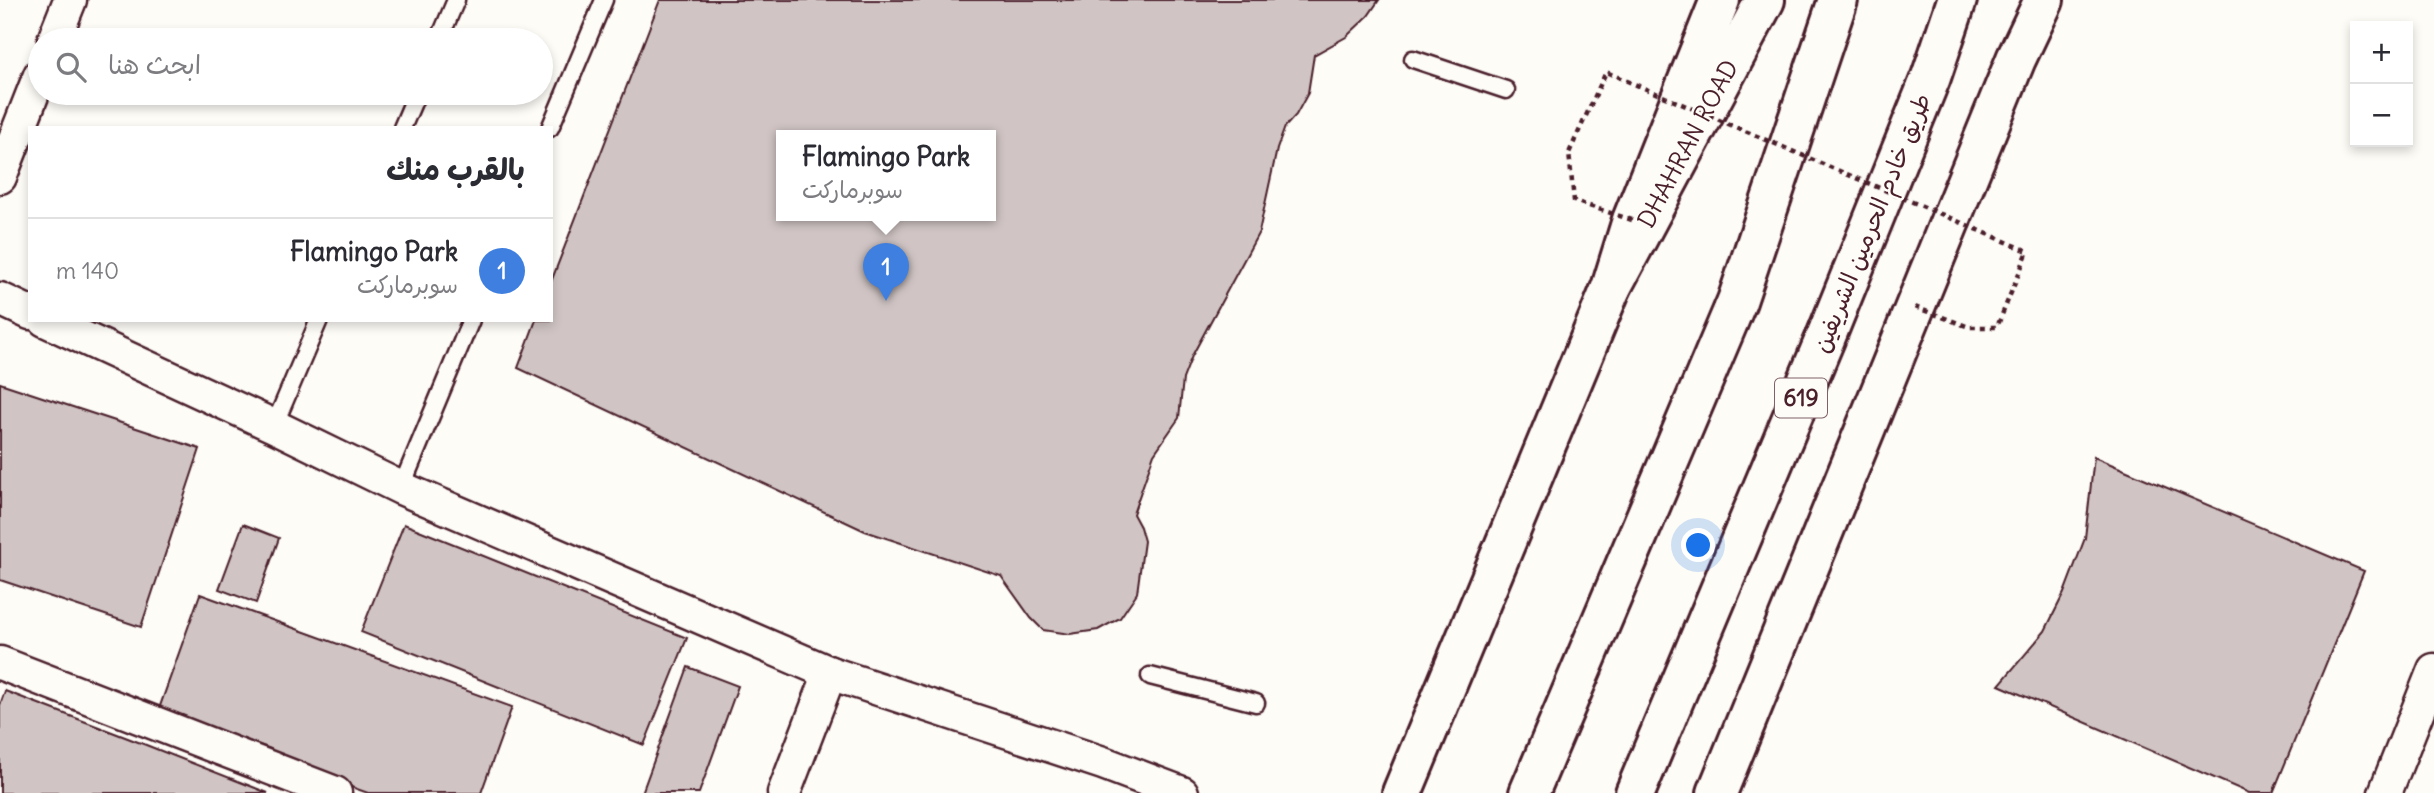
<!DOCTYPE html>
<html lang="ar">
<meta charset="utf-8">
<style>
:root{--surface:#fff;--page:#f7f7f7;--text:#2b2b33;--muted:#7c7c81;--line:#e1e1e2;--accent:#4a1f2b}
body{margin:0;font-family:Delius,"Playpen Sans Arabic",sans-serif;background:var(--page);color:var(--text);direction:rtl}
.controls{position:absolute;right:21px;top:21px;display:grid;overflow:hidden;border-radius:0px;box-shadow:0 4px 10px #0003}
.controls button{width:63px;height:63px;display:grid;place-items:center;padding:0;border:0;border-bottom:2px solid var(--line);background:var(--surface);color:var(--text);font:35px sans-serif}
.you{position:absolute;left:1699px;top:546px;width:24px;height:24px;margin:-18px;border:5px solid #fff;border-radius:50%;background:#1a73e8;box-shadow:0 0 0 10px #1a73e833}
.badge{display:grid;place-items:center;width:46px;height:46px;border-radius:50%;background:var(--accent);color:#fff;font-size:23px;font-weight:700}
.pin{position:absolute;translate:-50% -58px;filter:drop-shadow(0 2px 4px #0008)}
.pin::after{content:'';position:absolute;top:37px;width:24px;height:21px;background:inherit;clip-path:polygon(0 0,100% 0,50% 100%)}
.popup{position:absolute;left:776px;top:130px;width:220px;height:91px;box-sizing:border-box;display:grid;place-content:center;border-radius:0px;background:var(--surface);filter:drop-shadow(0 2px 5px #0005);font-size:23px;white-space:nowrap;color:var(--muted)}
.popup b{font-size:26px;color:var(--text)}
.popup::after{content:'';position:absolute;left:50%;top:100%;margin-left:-14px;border:14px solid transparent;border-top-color:var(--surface)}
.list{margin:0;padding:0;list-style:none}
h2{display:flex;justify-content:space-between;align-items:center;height:91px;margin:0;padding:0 28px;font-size:30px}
h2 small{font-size:23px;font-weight:400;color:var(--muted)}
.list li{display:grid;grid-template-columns:46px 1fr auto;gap:21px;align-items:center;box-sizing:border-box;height:105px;padding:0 28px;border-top:2px solid var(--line)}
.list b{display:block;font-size:26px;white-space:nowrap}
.list p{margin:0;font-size:23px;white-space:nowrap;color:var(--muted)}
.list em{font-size:23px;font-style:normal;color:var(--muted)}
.icon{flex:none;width:38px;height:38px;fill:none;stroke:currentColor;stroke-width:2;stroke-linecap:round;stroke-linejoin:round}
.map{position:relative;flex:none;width:2434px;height:793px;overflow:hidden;direction:ltr}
.search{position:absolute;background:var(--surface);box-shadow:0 4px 10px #0003;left:28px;top:28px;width:525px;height:77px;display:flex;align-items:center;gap:18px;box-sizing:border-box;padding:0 24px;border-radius:38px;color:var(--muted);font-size:26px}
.panel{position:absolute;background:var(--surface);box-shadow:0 4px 10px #0003;left:28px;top:126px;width:525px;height:196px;border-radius:0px;direction:rtl}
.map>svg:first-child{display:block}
.building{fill:#d0c5c4;stroke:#4a1f2b;stroke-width:2;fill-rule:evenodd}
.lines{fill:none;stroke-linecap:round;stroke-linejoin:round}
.lane-casing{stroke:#4a1f2b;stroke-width:21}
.street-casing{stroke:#4a1f2b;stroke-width:37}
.primary-casing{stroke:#4a1f2b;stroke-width:44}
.highway-casing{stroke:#4a1f2b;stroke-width:44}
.lane{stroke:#fdfcf7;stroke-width:16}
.street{stroke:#fdfcf7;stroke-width:32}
.primary{stroke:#fdfcf7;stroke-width:38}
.highway{stroke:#fdfcf7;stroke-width:38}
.path-bridge{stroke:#4a1f2b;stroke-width:4.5;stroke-dasharray:5 5;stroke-linecap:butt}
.labels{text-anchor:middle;stroke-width:5;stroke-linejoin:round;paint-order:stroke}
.shield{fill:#fdfcf7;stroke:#806168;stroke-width:2}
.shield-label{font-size:23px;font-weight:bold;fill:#4a1f2b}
.street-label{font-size:24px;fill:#4a1f2b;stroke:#fdfcf7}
</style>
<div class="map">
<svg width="2434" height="793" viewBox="0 0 2434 793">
<rect width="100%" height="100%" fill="#fdfcf7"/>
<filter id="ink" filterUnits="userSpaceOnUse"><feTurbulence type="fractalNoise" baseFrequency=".0143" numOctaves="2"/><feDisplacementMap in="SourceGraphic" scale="14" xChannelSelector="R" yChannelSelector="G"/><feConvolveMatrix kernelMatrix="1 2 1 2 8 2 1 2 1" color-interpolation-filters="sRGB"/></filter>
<g filter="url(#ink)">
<g class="building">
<path d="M660,0H1379L1368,16L1346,37L1314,55L1308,93L1296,115L1285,127L1277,149L1259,232L1192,356L1183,379L1179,418L1154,454L1133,514L1140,527L1144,541L1137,593L1120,618L1098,630L1070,634L1043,630L1031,618L1001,576L865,531L518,368L536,320H551V282ZM781,135H991V215H781Z"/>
<path d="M0,383L200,449L141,627L0,580Z"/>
<path d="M2094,457L2364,571L2273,793H2249L1999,685L2045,631L2064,593L2085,538Z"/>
<path d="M243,524L279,538L256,603L219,589Z"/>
<path d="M404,524L687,638L644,745L361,632Z"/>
<path d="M200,594L512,707L481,793H368L267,757L271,749L159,709Z"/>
<path d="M688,667L738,686L699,793H642Z"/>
<path d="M5,691L146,745L268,793H0V705Z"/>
</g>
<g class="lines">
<defs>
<g id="lane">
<path d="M439,40L456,0"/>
<path d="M1413,59L1506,90"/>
<path d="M402,128L417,93"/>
<path d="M550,128L604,0"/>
<path d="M274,426L319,320"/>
<path d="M401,488L471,320"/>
<path d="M1150,676L1256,703"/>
</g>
<g id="street">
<path d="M54,40L70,0"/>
<path d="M0,177L40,75"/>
<path d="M0,299L30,313"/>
<path d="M45,320L274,426L401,488L830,673L1103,763L1182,793"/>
<path d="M0,663L335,793"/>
<path d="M784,793L830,673"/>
<path d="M2385,793L2434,670"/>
</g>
<g id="primary">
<path d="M1402,793L1611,288L1632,220L1720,0"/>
<path d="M1717,793L2016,59L2044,0"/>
</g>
<g id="highway">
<path d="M1611,288L1765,0"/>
<path d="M1529,793L1737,301L1838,0"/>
<path d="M1635,793L1825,339L1931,77L1957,0"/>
</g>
</defs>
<use href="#lane" class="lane-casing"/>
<use href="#street" class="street-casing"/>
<use href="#primary" class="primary-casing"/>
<use href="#highway" class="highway-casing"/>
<use href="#lane" class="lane"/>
<use href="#street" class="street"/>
<use href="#primary" class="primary"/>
<use href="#highway" class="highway"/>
<path class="path-bridge" d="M1632,220L1574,201L1569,153L1606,72L2028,251L1997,327H1969L1915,307"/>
</g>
</g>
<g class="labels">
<rect class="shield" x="1775" y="378.5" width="52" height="39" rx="5"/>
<g class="shield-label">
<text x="1801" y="406">619</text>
</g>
<g class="street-label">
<text transform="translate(1688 144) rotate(-62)" y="8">DHAHRAN ROAD</text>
<text transform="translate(1872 223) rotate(-68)" y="8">طريق خادم الحرمين الشريفين</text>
</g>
</g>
</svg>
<div class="controls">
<button>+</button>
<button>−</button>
</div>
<div class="you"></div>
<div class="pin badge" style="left:886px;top:301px;background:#3f7fe0">1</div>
<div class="popup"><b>Flamingo Park</b>سوبرماركت</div>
<div class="search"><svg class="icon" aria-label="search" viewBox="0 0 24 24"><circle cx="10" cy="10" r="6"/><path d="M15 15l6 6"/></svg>ابحث هنا</div>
<section class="panel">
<h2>بالقرب منك<small></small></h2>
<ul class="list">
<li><span class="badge" style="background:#3f7fe0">1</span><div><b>Flamingo Park</b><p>سوبرماركت</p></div><em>140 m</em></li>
</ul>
</section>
</div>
